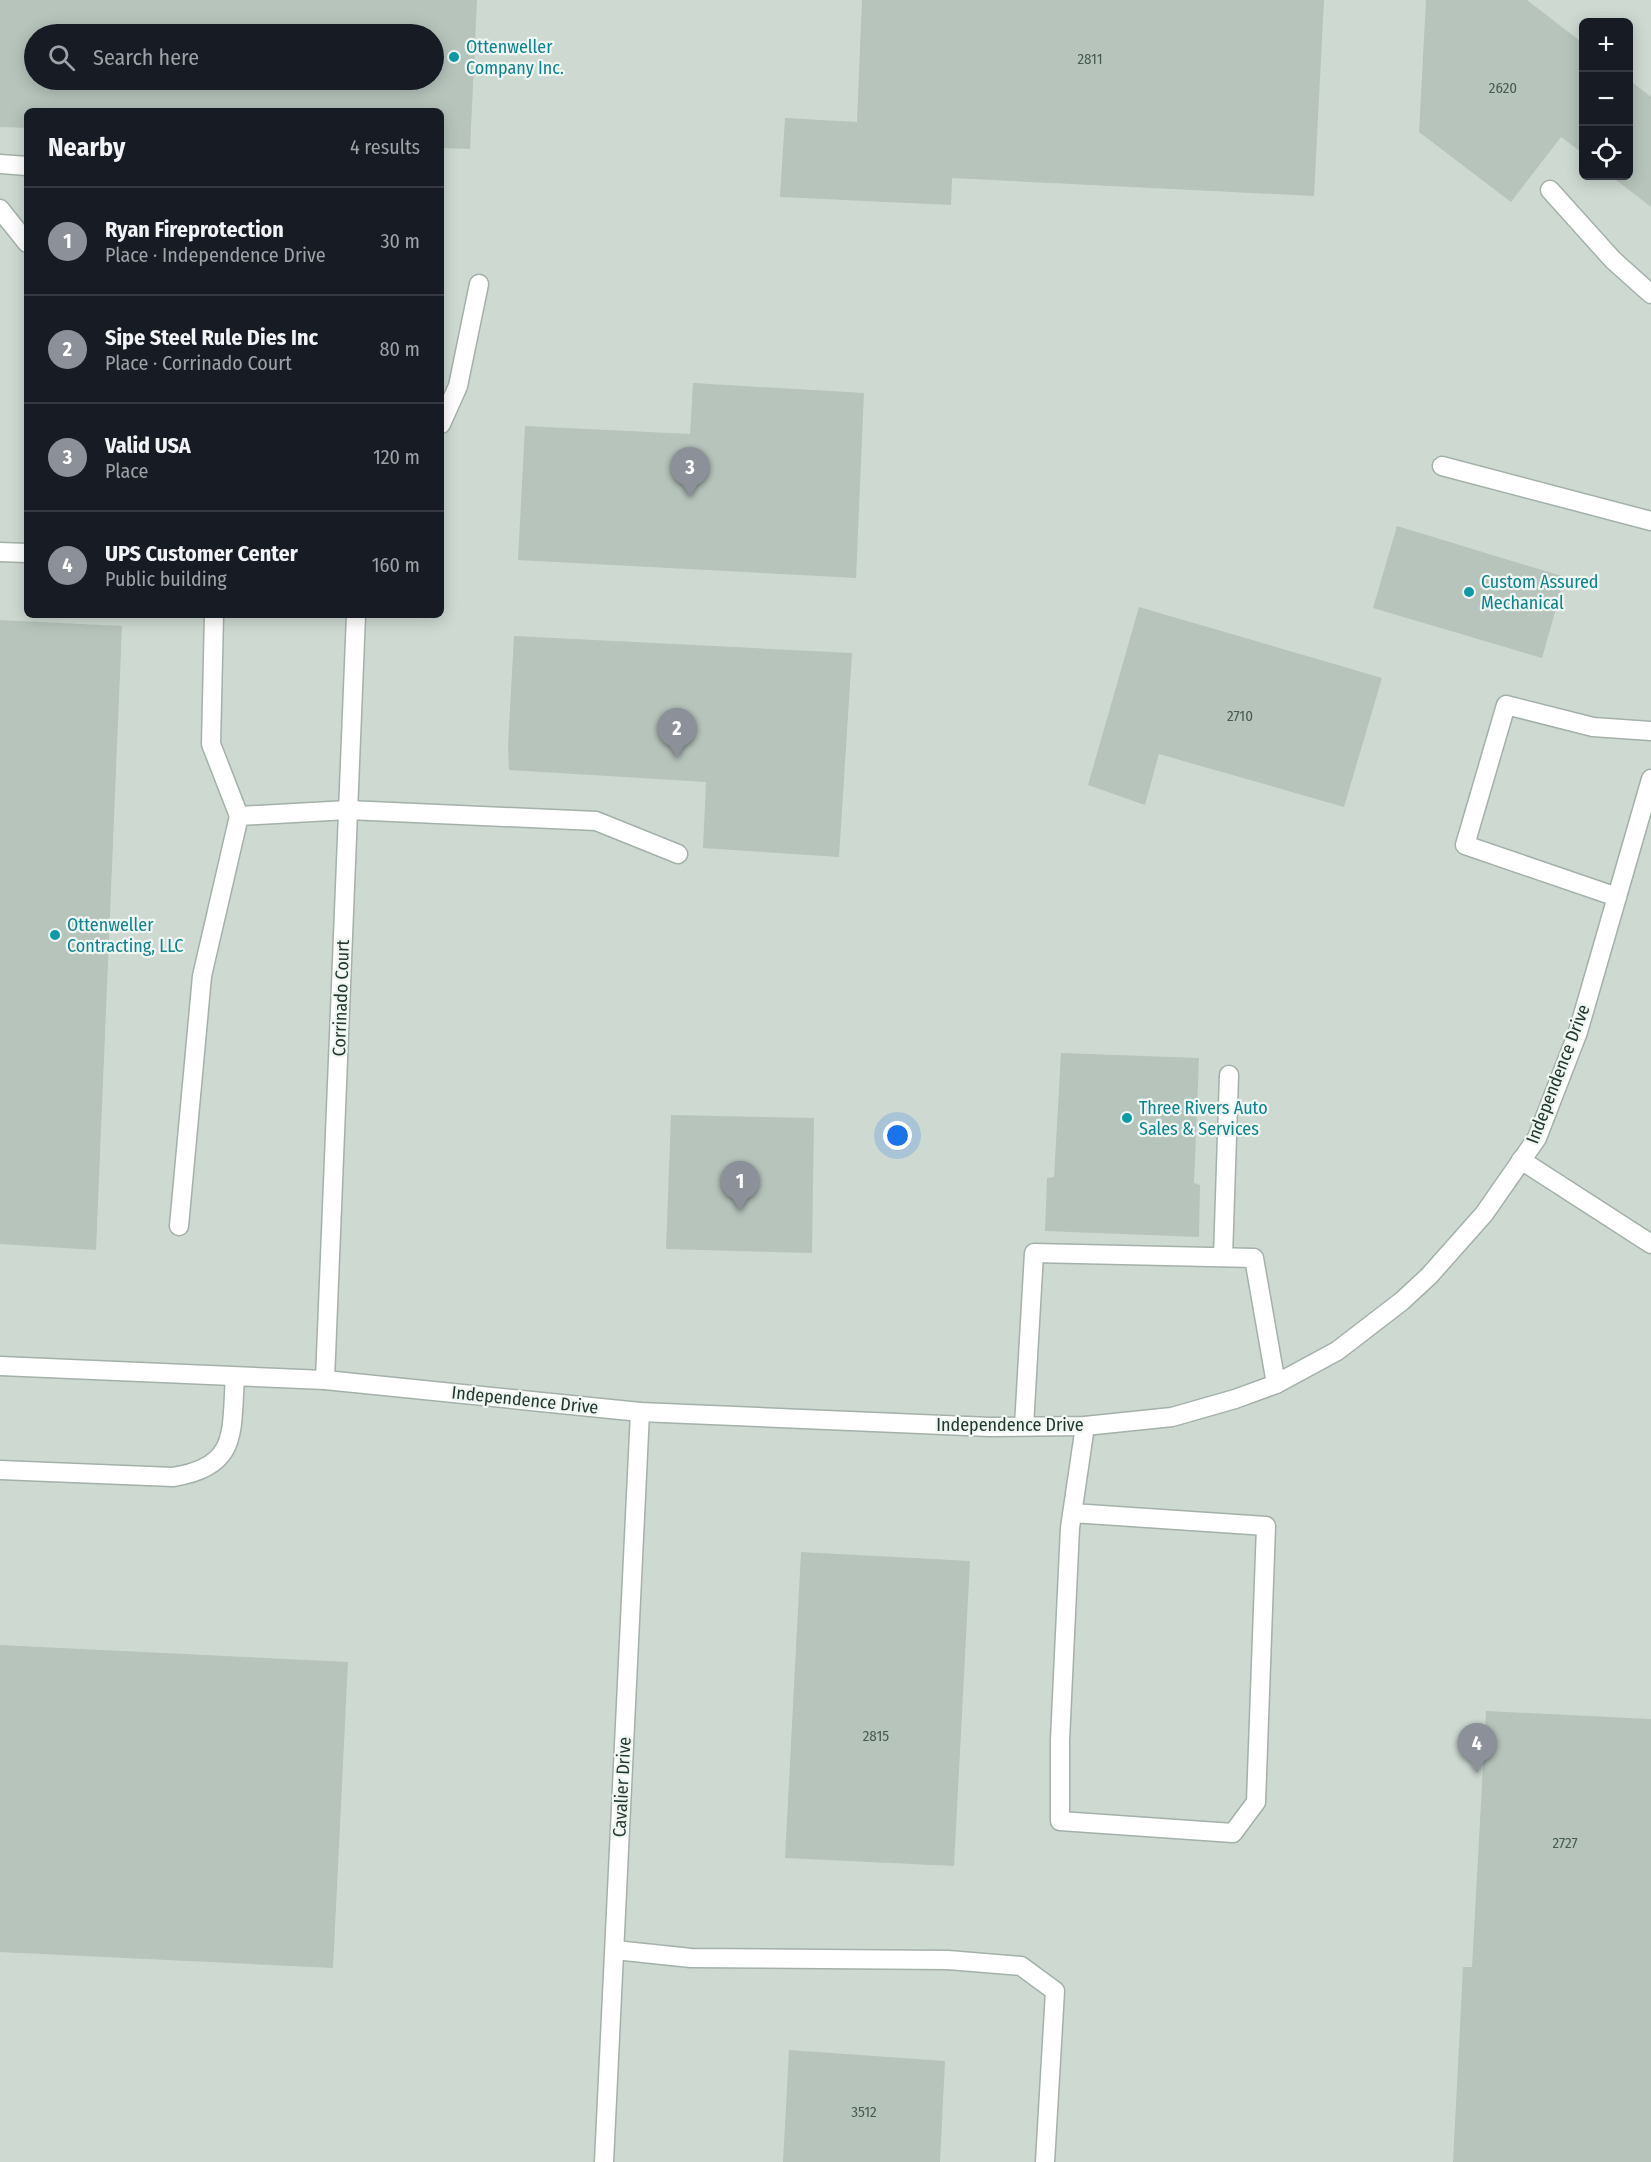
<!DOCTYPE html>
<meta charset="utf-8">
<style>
:root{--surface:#171b24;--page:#20242c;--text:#f1f3f6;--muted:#9ea1a6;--line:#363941;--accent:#8c9099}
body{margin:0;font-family:"Fira Sans Condensed",sans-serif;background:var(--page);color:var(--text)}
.controls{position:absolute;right:18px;top:18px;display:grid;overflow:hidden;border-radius:9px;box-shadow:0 3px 15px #0003}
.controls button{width:54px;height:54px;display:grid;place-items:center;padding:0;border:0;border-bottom:2px solid var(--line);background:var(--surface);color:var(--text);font:30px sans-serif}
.you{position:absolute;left:898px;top:1136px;width:21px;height:21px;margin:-15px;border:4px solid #fff;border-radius:50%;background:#1a73e8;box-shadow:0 0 0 9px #1a73e833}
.badge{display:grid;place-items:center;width:39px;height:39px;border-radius:50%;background:var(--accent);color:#fff;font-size:20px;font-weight:700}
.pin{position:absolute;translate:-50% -50px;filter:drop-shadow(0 2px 3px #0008)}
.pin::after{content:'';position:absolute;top:32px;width:21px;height:18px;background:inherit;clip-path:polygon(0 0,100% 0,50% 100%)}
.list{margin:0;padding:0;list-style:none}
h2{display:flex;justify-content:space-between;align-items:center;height:78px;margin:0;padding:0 24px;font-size:26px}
h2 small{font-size:20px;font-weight:400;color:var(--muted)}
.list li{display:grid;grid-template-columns:39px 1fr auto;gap:18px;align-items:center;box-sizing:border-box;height:108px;padding:0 24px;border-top:2px solid var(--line)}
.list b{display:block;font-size:22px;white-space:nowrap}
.list p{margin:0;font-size:20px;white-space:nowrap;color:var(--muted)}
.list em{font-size:20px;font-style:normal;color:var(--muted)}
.icon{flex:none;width:33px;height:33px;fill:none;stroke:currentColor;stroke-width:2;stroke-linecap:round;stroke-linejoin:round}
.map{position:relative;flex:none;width:1651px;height:2162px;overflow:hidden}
.search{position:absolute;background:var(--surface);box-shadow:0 3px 15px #0003;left:24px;top:24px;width:420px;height:66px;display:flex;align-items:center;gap:15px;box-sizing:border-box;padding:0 21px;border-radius:33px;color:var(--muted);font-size:22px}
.panel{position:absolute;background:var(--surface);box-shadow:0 3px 15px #0003;left:24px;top:108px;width:420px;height:510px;border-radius:9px}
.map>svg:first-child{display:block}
.built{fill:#ced9d2;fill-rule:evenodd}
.building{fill:#b6c4bc;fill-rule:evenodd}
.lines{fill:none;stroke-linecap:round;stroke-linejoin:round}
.minor-casing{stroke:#a3b1a9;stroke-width:21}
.minor{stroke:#fff;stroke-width:18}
.culture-dot{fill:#0f9aa8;stroke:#f0f6f2;stroke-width:2}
.labels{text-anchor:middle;stroke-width:4.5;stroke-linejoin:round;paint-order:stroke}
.number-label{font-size:15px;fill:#475b52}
.culture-label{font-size:18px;fill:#0d838f;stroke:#f0f6f2;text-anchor:start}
.street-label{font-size:18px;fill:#22382e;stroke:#f0f6f2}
</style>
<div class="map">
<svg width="1651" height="2162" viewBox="0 0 1651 2162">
<rect width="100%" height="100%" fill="#e0eae3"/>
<path class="built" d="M0,0H1651V2162H0ZM1584,22H1628V176H1584ZM34,34H434V80H34ZM27,111H441V615H27Z"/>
<g class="building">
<path d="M0,0H477L470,149L441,148V111H27V128L0,127ZM34,34H434V80H34Z"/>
<path d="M862,0H1324L1314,196L952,178L951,205L780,197L785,118L857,122Z"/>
<path d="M1426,0H1527L1584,44V154L1561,137L1511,202L1419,132Z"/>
<path d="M1628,79L1651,97V207L1611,176H1628Z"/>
<path d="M693,383L864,393L856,578L518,560L525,426L690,434Z"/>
<path d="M1397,526L1565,577L1542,658L1373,608Z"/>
<path d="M1139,607L1382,678L1344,807L1159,754L1145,805L1088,785Z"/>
<path d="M0,620L122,626L96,1250L0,1244Z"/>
<path d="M514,636L852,653L839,857L703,848L706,782L509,770L508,746Z"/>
<path d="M1061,1053L1199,1058L1194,1183L1200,1185L1199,1237L1045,1231L1047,1178L1054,1177Z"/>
<path d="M671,1115L814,1118L812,1253L666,1249Z"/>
<path d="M801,1552L970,1561L954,1866L785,1858Z"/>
<path d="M0,1645L348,1662L333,1968L0,1952Z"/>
<path d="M1486,1711L1651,1719V2162H1453L1463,1967H1472Z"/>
<path d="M789,2050L945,2061L940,2162H783Z"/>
</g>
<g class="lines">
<defs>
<g id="minor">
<path d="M0,164L27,166"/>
<path d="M1550,190L1613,260L1651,294"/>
<path d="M0,209L27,243"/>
<path d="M441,424L458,386L479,284"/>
<path d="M1442,466L1651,521"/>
<path d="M0,552L27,553"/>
<path d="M214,615L211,744L239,816"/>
<path d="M1617,897L1465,845L1506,705L1593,727L1651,731"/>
<path d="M1521,1160L1651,1244"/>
<path d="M179,1226L202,976L239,816L348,810L596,821L678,854"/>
<path d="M1223,1257L1229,1075"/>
<path d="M0,1366L325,1380L640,1412L990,1427L1085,1426L1172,1417L1235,1399L1276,1384L1337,1351L1402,1301L1429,1276L1484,1214L1537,1138L1578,1032L1651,779"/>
<path d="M325,1380L356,615"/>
<path d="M1024,1426L1034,1253L1254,1258L1276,1384"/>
<path d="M0,1470L173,1477C239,1467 231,1432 235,1377"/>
<path d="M1072,1513L1266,1526L1256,1802L1233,1833L1060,1821V1740L1070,1528L1085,1426"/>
<path d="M615,1950L691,1958L948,1960L1021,1966L1055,1991L1045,2162"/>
<path d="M604,2162L640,1412"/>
</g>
</defs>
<use href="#minor" class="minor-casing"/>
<use href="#minor" class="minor"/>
</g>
<g class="culture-dot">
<circle cx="454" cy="57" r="6"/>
<circle cx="1469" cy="592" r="6"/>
<circle cx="55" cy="935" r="6"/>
<circle cx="1127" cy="1118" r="6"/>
</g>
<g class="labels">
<g class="number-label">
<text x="1090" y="64">2811</text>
<text x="1503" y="93">2620</text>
<text x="1240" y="721">2710</text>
<text x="876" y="1741">2815</text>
<text x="1565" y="1848">2727</text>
<text x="864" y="2117">3512</text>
</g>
<g class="culture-label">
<text x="466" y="53">Ottenweller<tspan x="466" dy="21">Company Inc.</tspan></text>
<text x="1481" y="588">Custom Assured<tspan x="1481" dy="21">Mechanical</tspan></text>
<text x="67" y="931">Ottenweller<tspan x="67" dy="21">Contracting, LLC</tspan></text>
<text x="1139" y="1114">Three Rivers Auto<tspan x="1139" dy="21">Sales &amp; Services</tspan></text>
</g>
<g class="street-label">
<text transform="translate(341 998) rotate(-88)" y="6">Corrinado Court</text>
<text transform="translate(1558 1074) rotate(-69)" y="6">Independence Drive</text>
<text transform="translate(525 1400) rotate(6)" y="6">Independence Drive</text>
<text x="1010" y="1431">Independence Drive</text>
<text transform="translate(622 1787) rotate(-87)" y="6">Cavalier Drive</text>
</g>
</g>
</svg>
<div class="controls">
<button>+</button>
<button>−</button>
<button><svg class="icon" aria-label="locate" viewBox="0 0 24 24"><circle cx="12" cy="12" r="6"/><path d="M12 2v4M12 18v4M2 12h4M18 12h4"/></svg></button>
</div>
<div class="you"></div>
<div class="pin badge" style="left:740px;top:1211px">1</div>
<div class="pin badge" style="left:677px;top:758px">2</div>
<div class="pin badge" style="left:690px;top:497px">3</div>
<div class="pin badge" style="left:1477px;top:1773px">4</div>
<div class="search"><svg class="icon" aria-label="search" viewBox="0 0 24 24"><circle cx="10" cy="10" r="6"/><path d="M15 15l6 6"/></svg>Search here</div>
<section class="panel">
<h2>Nearby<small>4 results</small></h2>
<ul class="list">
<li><span class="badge">1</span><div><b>Ryan Fireprotection</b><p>Place · Independence Drive</p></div><em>30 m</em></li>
<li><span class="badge">2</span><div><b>Sipe Steel Rule Dies Inc</b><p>Place · Corrinado Court</p></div><em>80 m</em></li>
<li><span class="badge">3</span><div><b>Valid USA</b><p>Place</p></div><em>120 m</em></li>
<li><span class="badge">4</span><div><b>UPS Customer Center</b><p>Public building</p></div><em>160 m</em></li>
</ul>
</section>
</div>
